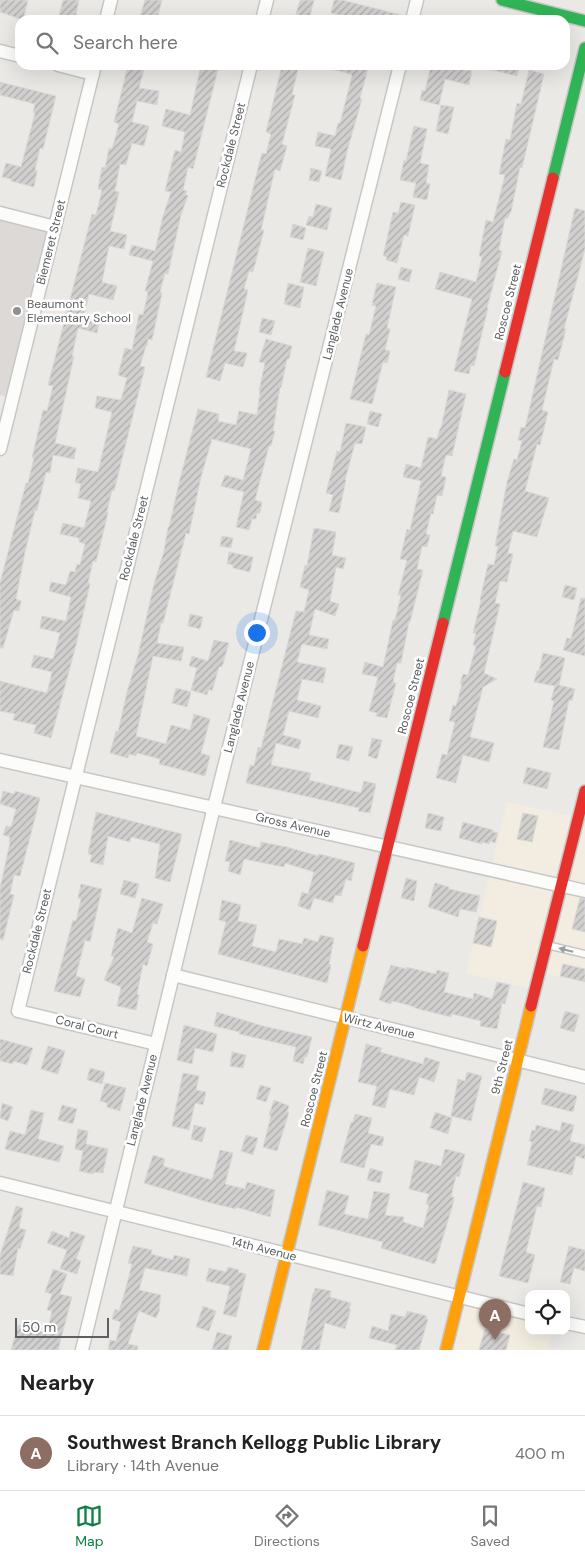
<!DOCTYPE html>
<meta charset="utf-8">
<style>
:root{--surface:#fff;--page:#f2f2f2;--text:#222;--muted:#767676;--line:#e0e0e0;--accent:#0b8043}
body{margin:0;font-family:"DM Sans",sans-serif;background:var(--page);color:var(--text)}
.controls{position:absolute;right:15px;bottom:15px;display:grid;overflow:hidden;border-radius:10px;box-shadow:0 5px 20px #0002}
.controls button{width:45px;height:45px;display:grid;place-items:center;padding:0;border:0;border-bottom:1px solid var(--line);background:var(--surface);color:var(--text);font:25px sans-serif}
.scale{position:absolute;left:15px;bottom:12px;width:94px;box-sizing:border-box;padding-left:5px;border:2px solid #5c6063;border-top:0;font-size:14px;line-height:18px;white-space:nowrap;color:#5c6063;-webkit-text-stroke:4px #fff;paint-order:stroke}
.you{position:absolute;left:256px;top:632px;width:18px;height:18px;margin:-12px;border:4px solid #fff;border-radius:50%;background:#1a73e8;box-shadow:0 0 0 8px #1a73e833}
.badge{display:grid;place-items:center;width:32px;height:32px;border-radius:50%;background:var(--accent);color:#fff;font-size:16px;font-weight:700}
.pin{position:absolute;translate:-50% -41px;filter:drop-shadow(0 1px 2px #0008)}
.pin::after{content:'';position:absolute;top:26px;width:18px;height:15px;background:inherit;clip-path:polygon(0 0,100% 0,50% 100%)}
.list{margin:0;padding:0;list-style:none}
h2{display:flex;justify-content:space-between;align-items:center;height:65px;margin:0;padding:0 20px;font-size:21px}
h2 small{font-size:16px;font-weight:400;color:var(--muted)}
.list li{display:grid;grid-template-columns:32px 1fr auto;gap:15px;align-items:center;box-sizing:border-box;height:75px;padding:0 20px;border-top:1px solid var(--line)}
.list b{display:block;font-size:19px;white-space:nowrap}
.list p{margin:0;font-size:16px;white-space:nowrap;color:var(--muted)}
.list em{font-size:16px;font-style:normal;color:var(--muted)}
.icon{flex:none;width:28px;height:28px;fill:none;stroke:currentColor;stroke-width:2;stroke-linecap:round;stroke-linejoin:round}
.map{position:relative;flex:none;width:585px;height:1350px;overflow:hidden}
.search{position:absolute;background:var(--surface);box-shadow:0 5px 20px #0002;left:15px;right:15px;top:15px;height:55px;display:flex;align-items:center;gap:12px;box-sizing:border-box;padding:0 18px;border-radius:15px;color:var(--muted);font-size:19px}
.sheet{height:140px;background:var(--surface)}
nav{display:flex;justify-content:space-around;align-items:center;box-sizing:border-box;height:70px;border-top:1px solid var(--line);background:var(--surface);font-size:14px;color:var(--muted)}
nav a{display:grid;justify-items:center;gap:2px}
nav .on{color:var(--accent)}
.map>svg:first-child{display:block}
.commercial{fill:#f3ede1}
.education{fill:#dcd9d6}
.building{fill:url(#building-hatch);stroke:#dad8d6}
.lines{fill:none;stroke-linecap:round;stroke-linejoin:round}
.lane-casing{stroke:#c7c7c6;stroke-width:9}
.street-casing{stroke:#c7c7c6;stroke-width:15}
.fast-casing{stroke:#c5c6c5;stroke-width:14}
.slow-casing{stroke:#c5c6c5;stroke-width:14}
.jam-casing{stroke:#c5c6c5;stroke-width:14}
.lane{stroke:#fcfcfb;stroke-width:6}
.street{stroke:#fcfcfb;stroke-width:12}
.fast{stroke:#30b455;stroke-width:11}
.slow{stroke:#ff9f0a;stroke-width:11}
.jam{stroke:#e5322d;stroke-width:11}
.oneway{fill:#9c9ea0}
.poi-dot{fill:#8e9091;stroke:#fff;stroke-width:2}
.labels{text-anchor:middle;stroke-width:5;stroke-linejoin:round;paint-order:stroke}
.street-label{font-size:12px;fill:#5c6063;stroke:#fff}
.poi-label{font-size:12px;fill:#5c6063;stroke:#fff;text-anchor:start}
</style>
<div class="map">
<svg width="585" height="1350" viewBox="0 0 585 1350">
<defs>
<pattern id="building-hatch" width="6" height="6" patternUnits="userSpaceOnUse" patternTransform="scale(1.25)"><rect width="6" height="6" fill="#d2d0cf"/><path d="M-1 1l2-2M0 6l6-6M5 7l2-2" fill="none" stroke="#aeacac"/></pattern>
</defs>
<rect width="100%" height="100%" fill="#ebe9e6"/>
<g class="commercial">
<path d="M507,802L585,819V983L540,972L536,990L466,973Z"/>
<path d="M459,1297L529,1314V1331H553L547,1350H446Z"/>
</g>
<path class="education" d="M0,213L55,227L12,398L0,395Z"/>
<g class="building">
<path d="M0,0H28L23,20L0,12Z"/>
<path d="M63,0H79L75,20H58Z"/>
<path d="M145,0H162L158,16L156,15L154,20H139Z"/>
<path d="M300,0H314L309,20H297L299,15L296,14Z"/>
<path d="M334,0H342L405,16L404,20H360L331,13Z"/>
<path d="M128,65H145L139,88L159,91L157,105L137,101L132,122L149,126L144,146L132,143L126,165L120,164L115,191L119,192L110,231L127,235L124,249L109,246L102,282L117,286L113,300L89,294L83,319L99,323L97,333L78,328L72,356H74L55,443L76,448L74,459L53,455L50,473L46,472L37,511L35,510L25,552L16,599L21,601L19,611L14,610L3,648H0V583L26,483H28L34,458H32L43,410L47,411L53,386L48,385L92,214L96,215L102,190L98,189L102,167L105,168L109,148L112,149L119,124L114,122Z"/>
<path d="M201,65H219L193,169L188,167L183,190L187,191L185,195H188L181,215L168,274L165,273L160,292L162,293L152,340L148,339L147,346H146L140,366L145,367L114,491L112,490L107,512L108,513L96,562L93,561L88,583L90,584L76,645L51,738L34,733L36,725L13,720L15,714L0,711V681L47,693L52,672L31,667L34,655L53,659L60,633L40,628L42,616L66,621L71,597L49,591L51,582L66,585L70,571L75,572L77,564L80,565L85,544L79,542V538L60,534L63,523L84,528L91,501L78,498L81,484L75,482L78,468L98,472L112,412L95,408L97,396L121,400L127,378L118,375L125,348L132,350L139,314L143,315L148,292L145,291L153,261L129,255L132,245L155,251L163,216L171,192L165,191L168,178L175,150L181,152L185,132L162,126L166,109L190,115Z"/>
<path d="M282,65H299L292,94L295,95L282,144L287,146L280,171L275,169L261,230H264L253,272L249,271L244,289L248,290L234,351L247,353L243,367L225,363L220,381L206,377L257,172L262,153L266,154L271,134L266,132Z"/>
<path d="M331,65H364L363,67L368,68L360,98L362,99L348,148L341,180L325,176L331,149L315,146L318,132L335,136L338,123H340L352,76L351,74L331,69Z"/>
<path d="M431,65H446L472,71L469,85L445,79L439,105L420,100L422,90L425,91Z"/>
<path d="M489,65H520L517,76L488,69Z"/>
<path d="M529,70L544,74L522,168L520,167L511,212L507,219L505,218L499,250L502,251L487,308H488L474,366L471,365L469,374L454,371L472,299L435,289L440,272L476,282L482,257L479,256L486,220L493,222L505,175L499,174L506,139L510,140L517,103L521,104Z"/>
<path d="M0,82L56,96L43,149L40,148L35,170L37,171L34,187L11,181V179L2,177L6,163L21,167L35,113L33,112L35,104L0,95Z"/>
<path d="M441,105L454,107L448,134L436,131Z"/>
<path d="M414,126L427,129L420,163L429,165L426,183L430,184L427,200L413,197L416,183L400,180L404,160L406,161Z"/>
<path d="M311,168L322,171L319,182L309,180Z"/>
<path d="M401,202L415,205L408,236L404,235L397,263L386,260L387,257L383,256L393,212L398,213Z"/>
<path d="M316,204L332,208L327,230L306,225L309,216L313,217Z"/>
<path d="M575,208L585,211V249L564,329H566L558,360L554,359L542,410L548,412L540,445L537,444L525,491L549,498L537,537L513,531L508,553L513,554L507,582L500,581L495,603L500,604L484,673L497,679L483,687L470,737L494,743L489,762L463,755L456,783L436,778L442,754L447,755L455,722L449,721L453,705L456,706L462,684H460L463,674L468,675L476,646L473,645L476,633H473L481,600H480L488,564L494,565L498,546H495L507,482L514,459L517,460L522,441L518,440L521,427L525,428Z"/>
<path d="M293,224L306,228L303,240L290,237Z"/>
<path d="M308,248L324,252L316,286L300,282Z"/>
<path d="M401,267L412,270L409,282L398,279Z"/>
<path d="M288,283L304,287L300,308L284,304Z"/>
<path d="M377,283L396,287L387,328L390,329L385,350L390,351L387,363L383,362L372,404L350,399L366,334L369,335L376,306L372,305Z"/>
<path d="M262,318L275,321L271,335L259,332Z"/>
<path d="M266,339L292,346L289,359H287L281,388L280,387L273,431H275L271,446H269L255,500L262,502L260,513H257L256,519H252L249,530L236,527L244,492L221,486L225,475L243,480L251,449L212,439L201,477L189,534L186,533L163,623H161L157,643L184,647L181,661L153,656L136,736L166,744L171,725L190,730L194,714L210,719L201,753L210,756L205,776L159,764L160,759L137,753L136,756L129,754L128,758L110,753L116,731L118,732L127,692L138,655L154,584L164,551L168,527H169L179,483L198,409L219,414L218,421L236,425L239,411L257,415L260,391H259L265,363L259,362Z"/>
<path d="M449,390L466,394L452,456L446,455L441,476L446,477L442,496L437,495L433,514L431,513L426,534L430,535L427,547L422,546L417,569L423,570L410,622H409L401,663H397L393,682L396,683L387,718L376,716L377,713L369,711L378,677L362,674L365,662L383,667L393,620H395L401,595H398L407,560L400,559L407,529L410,530L421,481L403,477L406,464L421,468L428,437L437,439L440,428H441Z"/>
<path d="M370,411L382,414L378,427L367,424Z"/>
<path d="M346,423L366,427L362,444L355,443L345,480H346L339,513L329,511L333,495L326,493L337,451L340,452Z"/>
<path d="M314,528L336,532L332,555L346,558L343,569L336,567L330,601L339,604L335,616L315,609L309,635L329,639L327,649L302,644L297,662L326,668L323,683L302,679L297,700L321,706L318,718L289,711L283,735L301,740L299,749L276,743L271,765L311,773L309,780L361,793L364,781L376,784L370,813L358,811L359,808L246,783L250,765L254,766L258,747L261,748L296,611L304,612L309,590L300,587L305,565L307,566Z"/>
<path d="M222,536L233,538L231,548L220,546Z"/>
<path d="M229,552L253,557L250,572L233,568V565L227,564Z"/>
<path d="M565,585L577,588L574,600L562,597Z"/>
<path d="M581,598H585V656L563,650L567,638L571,639Z"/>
<path d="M190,614L203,617L200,629L188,626Z"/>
<path d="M214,640L229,643L222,667H219L212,691L209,689L207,695L191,690L197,668L189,666L192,656L208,661Z"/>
<path d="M543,653L565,658L559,685L575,689L572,701L569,700L559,750L543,747L554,701L551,700L555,686L534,682L537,671H539Z"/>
<path d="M176,688L191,692L187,707L172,703Z"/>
<path d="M372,738L382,740L377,759L368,756Z"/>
<path d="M339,744L353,747L349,761L336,758Z"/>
<path d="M527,767L551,773L547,789L523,783Z"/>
<path d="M3,791L14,794L15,791L40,798L20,876L14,875L10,894L14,895L3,940L0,939V888L10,842H9L10,837L3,835L6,826L11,827L16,809L0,804Z"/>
<path d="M96,812L182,834L170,882L155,878L160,844L131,837L130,842L108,836L103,865L90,862L92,855L88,854Z"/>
<path d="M428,813L444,817L441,831L425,828Z"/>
<path d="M523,813L538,816L532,842L517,839Z"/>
<path d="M463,822L493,830V832L498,833L495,843L490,841L489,844L482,842V844L459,838Z"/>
<path d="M230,840L260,848L261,842L287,847L318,856L319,854L355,863L351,881L346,879L341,896L335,895L333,903L314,898L310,910L298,906L302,892L308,894L314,872L285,863L284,867L244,859L240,875L228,871L230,862L225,861Z"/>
<path d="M406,878L417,881L414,901L401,898Z"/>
<path d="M124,880L139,884L135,898L120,894Z"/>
<path d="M435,883L449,887V889L480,896L476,912L460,909L458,917L428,907Z"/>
<path d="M81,884L102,889L90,942L85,940L76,976L85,979L80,997L54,991L73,920L76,921L81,899L78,898Z"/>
<path d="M142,898L163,904L157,924L153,923L147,942L153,944L147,966L143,964L137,994L139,995L136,1010L117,1006L121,987L104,980L114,957L111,956L118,928L132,933Z"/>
<path d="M580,898L585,899V932L572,929Z"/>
<path d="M222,900L241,905L238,921L257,925L252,946L276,952L279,939L302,944L304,938L318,942L320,935L334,938L329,964L331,965L327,983L218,954L226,922L219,920Z"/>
<path d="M479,917L497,921L491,947L473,943Z"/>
<path d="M563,964L585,969V982L560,976Z"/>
<path d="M391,965L406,969V967L436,974L437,970L449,973L444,992L473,999L474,993L492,999L497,982L510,985L505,1004L502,1003L497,1029L480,1026L481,1021L452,1014L451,1017L415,1008V1007L393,1001L390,1004L379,1000Z"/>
<path d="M565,1011L579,1015L574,1032L560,1028Z"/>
<path d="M217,1012L263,1026L312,1037L307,1057L305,1056L303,1064L293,1061L296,1047L239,1034L240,1032L214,1026Z"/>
<path d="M184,1025L217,1034L213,1052L195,1048L192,1064L177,1060Z"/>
<path d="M0,1039L33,1048L27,1065L13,1061V1064L0,1061Z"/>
<path d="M366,1044L382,1048L380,1052L423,1064L425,1057L440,1062L434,1082L419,1077L414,1095L390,1089L385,1108L372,1105L377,1086L358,1082Z"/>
<path d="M48,1046L65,1051L58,1074L41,1069Z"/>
<path d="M232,1052L246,1055L243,1068L230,1066Z"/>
<path d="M90,1068L105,1072L102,1084L87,1080Z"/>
<path d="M467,1072L482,1076L471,1121L451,1116L458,1079L465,1081Z"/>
<path d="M183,1073L199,1076L196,1090L206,1092L203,1105L195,1103L189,1130L172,1126Z"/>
<path d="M105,1083L126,1088L120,1111L107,1107V1103L100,1101Z"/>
<path d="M260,1085L271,1088L266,1102L256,1099Z"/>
<path d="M545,1088L577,1096L573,1112L541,1104Z"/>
<path d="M274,1100L289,1106L287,1112H289L277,1151L263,1147L271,1116L269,1115Z"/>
<path d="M2,1103L13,1107L8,1121L0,1118Z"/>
<path d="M62,1105L77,1109L73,1124L58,1120Z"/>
<path d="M31,1110L44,1113L38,1139L64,1146L59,1162L5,1149L10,1131L25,1135Z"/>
<path d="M435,1112L452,1118L448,1134L430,1128Z"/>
<path d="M355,1114L372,1118L368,1133L384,1137L382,1146L371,1144L364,1168L340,1162L351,1122H353Z"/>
<path d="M562,1122L574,1125L570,1141L585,1145V1159L576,1156L572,1175L527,1165L532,1142L529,1141L532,1130L535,1131L536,1125L560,1131Z"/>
<path d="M194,1125L206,1128L202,1142L191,1139Z"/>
<path d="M78,1129L88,1131L86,1144L108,1149L103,1173L94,1172L93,1174L79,1171L83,1151L75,1149Z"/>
<path d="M246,1135L258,1138L253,1155L241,1151Z"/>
<path d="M445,1149L465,1154L459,1177L456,1176L451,1197H454L453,1204L435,1264L381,1248L383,1242L318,1225L327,1190L349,1196L344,1214L368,1219L374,1191L390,1194L385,1215L404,1217L403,1222L423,1228L429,1205L426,1204L429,1194L409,1189L415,1160L441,1166Z"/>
<path d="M220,1150L233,1153L225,1184L245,1189L247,1182L275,1190L270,1217L236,1207V1209L211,1203L144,1183L153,1155L165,1159L163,1166L212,1180Z"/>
<path d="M370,1168L383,1172L380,1183L367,1180Z"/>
<path d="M523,1182L545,1188L541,1207L537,1206L526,1252L535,1255L528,1283L499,1276Z"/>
<path d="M16,1206L23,1208L19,1228L26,1230L20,1249L18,1248L13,1276L0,1274V1255Z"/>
<path d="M52,1231L69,1238L71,1231L85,1236L76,1259L81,1261L77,1274L60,1269L67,1250L47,1243Z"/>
<path d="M133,1246L152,1250L151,1254L173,1260L174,1255L190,1259L187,1276L145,1268L139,1290L161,1295L159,1308L160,1309L156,1318L139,1311L128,1344L138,1346L137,1350H108L110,1340L116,1341L121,1322L112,1319L115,1309L119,1311L125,1291L132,1264L128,1263Z"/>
<path d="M569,1246L585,1250V1271L574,1268L570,1284L560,1282Z"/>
<path d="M228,1267L239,1270L238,1272L246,1274L236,1317L223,1314L230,1286L206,1281L209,1268L226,1272Z"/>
<path d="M53,1269L67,1274L60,1294L72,1297L58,1350H11L18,1325L47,1333L52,1311L47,1310L52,1294L45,1292Z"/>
<path d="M315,1288L331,1291L330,1297L351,1303L349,1309H351L345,1329L325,1323L319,1350H301L313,1293H314Z"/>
<path d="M203,1306L216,1311L209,1331L196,1327Z"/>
<path d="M407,1311L427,1316L426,1319H428L419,1350H395L397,1345L369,1338L372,1326L388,1331L391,1314L405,1317Z"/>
<path d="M485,1329L510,1335L506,1350H479Z"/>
<path d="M217,1332L232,1336L228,1350H212Z"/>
</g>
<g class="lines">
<defs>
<path id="lane" d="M547,945L585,954"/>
<g id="street">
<path d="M106,20L111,0"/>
<path d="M262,20L267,0"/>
<path d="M412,20L417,0"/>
<path d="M0,51L20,56"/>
<path d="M58,65L93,74"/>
<path d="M0,213L55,227"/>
<path d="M0,449L95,65"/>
<path d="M0,760L585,891"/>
<path d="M173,975L585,1077"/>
<path d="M156,1044L18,1011L251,65"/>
<path d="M0,1183L529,1314"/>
<path d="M566,1323L585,1327"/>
<path d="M82,1350L214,807L400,65"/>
</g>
<g id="fast">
<path d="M502,0L585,21"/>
<path d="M553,178L585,48"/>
<path d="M443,623L505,372"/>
</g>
<g id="slow">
<path d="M263,1350L363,946"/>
<path d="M446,1350L531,1006"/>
</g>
<g id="jam">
<path d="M505,372L553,178"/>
<path d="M363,946L443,623"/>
<path d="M531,1006L585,791"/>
</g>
</defs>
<use href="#lane" class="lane-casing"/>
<use href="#street" class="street-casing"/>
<use href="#fast" class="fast-casing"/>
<use href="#slow" class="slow-casing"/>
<use href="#jam" class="jam-casing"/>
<use href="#lane" class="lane"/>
<use href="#street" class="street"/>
<use href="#fast" class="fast"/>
<use href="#slow" class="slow"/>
<use href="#jam" class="jam"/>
</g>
<defs><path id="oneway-solid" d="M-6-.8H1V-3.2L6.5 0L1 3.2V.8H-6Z" transform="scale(1.25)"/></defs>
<use class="oneway" href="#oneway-solid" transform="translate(566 950) rotate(-166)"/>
<circle class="poi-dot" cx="17" cy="311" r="5"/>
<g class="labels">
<g class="street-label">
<text transform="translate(231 145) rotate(-76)" y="4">Rockdale Street</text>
<text transform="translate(51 242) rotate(-76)" y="4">Biemeret Street</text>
<text transform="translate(508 302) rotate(-76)" y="4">Roscoe Street</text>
<text transform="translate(338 314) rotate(-76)" y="4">Langlade Avenue</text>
<text transform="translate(134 538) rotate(-76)" y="4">Rockdale Street</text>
<text transform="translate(411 696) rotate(-76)" y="4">Roscoe Street</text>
<text transform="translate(239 707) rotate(-76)" y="4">Langlade Avenue</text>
<text transform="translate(293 825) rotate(13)" y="4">Gross Avenue</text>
<text transform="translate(37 931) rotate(-76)" y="4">Rockdale Street</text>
<text transform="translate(379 1026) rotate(14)" y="4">Wirtz Avenue</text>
<text transform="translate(87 1027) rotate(14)" y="4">Coral Court</text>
<text transform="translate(502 1067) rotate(-76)" y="4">9th Street</text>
<text transform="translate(314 1089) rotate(-76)" y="4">Roscoe Street</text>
<text transform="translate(142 1100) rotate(-76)" y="4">Langlade Avenue</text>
<text transform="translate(264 1249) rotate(14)" y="4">14th Avenue</text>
</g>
<g class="poi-label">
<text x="27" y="308">Beaumont<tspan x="27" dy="14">Elementary School</tspan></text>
</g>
</g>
</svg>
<div class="controls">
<button><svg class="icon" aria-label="locate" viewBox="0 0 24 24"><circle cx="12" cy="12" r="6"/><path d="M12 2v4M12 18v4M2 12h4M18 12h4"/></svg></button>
</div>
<div class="scale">50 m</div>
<div class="you"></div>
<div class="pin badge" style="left:495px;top:1340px;background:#8d6e63">A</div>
<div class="search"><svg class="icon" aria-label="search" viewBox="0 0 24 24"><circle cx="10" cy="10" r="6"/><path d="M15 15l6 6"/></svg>Search here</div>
</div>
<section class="sheet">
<h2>Nearby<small></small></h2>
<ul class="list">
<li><span class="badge" style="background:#8d6e63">A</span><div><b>Southwest Branch Kellogg Public Library</b><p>Library · 14th Avenue</p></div><em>400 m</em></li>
</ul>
</section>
<nav>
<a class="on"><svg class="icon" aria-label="map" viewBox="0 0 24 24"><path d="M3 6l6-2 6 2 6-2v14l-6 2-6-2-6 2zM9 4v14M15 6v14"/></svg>Map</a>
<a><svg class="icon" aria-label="directions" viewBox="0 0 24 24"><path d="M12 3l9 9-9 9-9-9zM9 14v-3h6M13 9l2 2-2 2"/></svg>Directions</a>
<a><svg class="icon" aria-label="saved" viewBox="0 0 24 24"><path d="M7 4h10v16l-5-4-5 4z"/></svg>Saved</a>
</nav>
